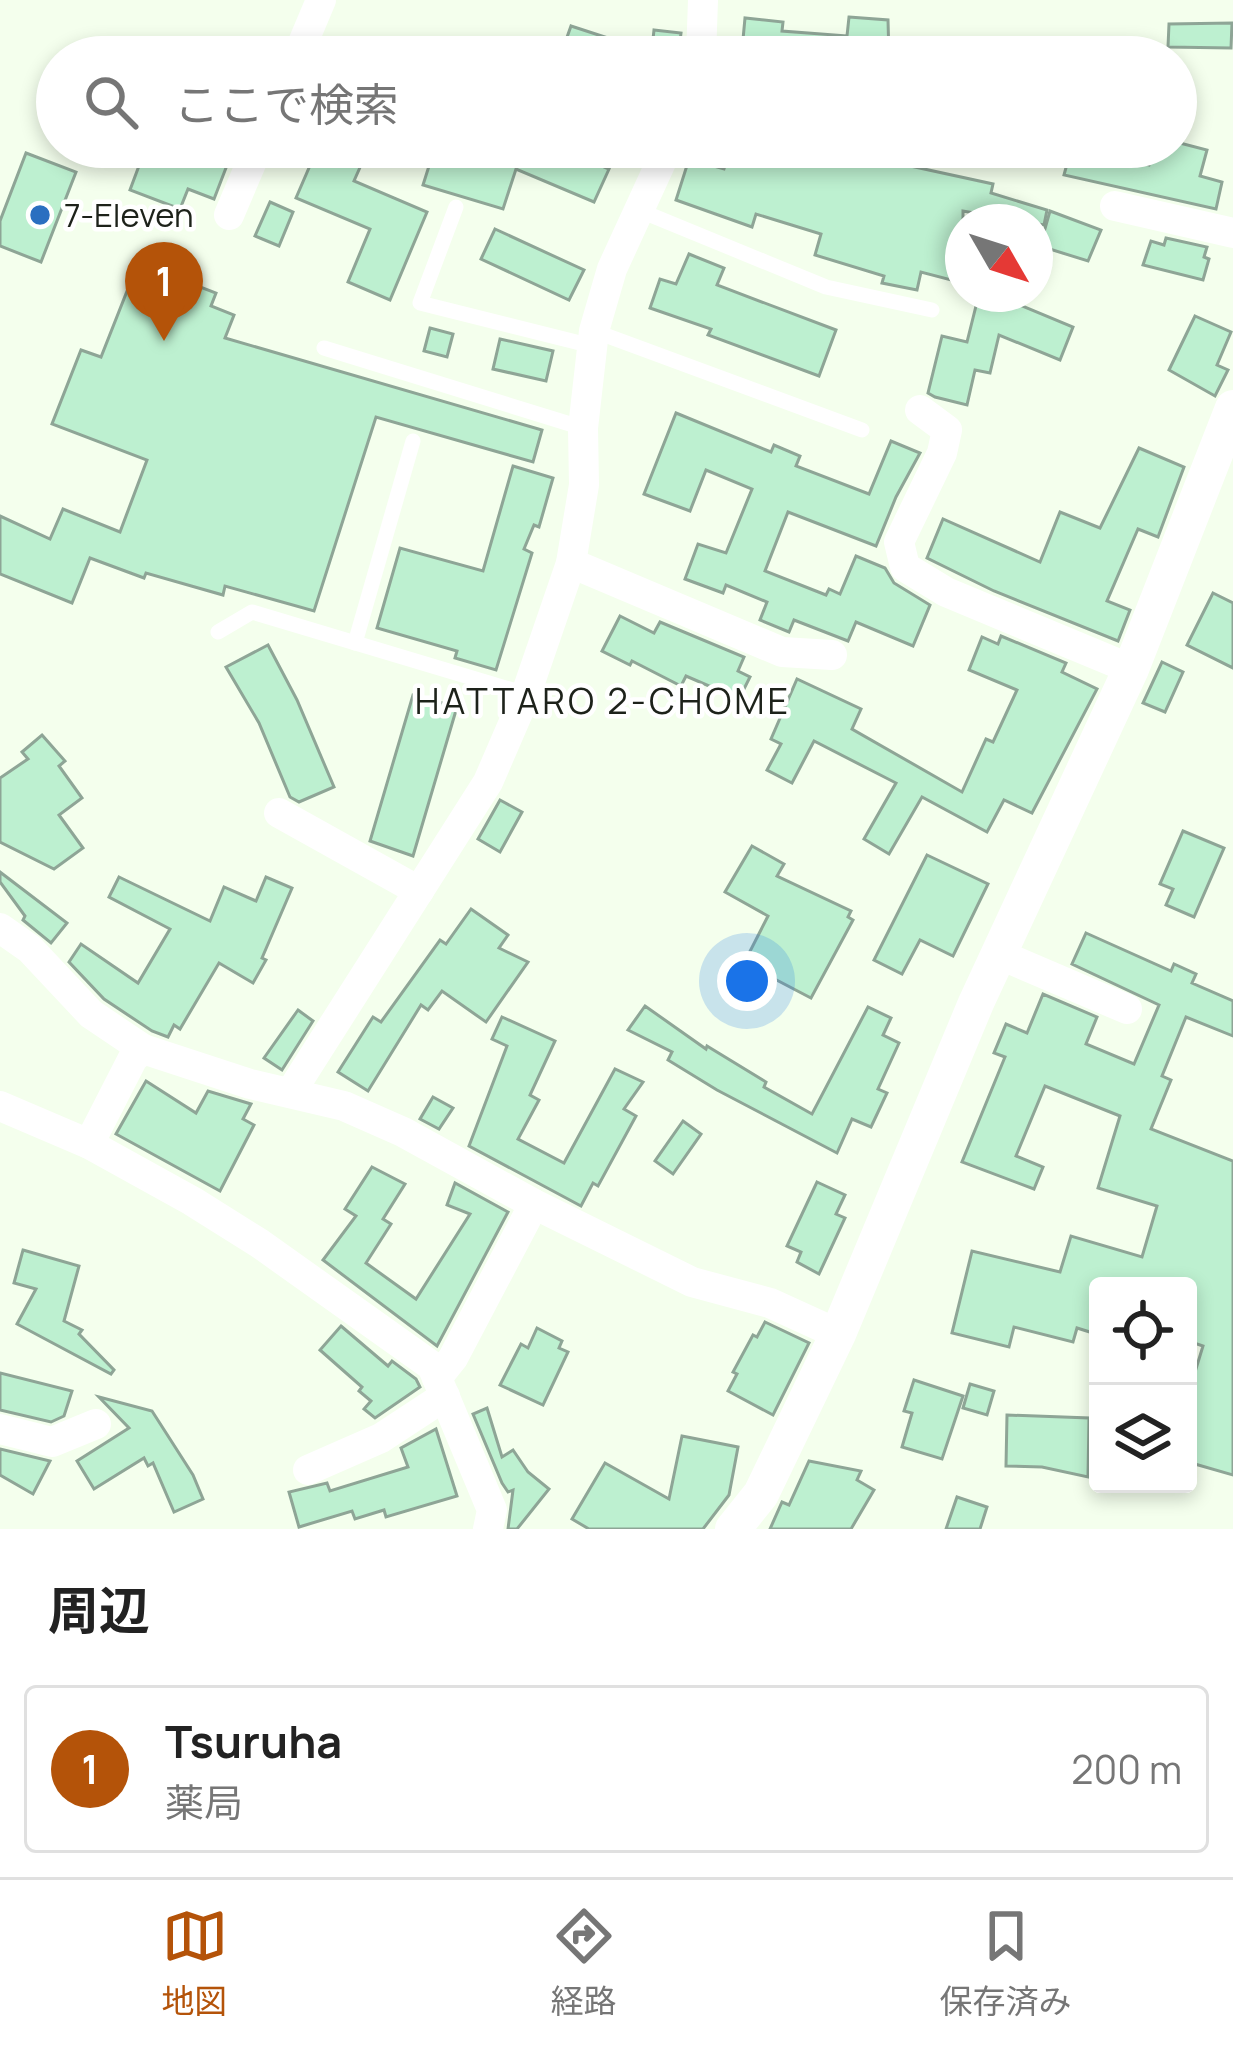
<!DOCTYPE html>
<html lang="ja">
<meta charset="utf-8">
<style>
:root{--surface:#fff;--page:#f2f2f2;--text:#222;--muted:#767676;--line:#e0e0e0;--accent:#b45309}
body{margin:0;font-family:Manrope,"Noto Sans JP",sans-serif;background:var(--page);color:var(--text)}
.controls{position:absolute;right:36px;bottom:36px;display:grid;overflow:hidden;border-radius:12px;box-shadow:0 6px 18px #0003}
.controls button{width:108px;height:108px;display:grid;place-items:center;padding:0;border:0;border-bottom:3px solid var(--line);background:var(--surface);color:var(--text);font:60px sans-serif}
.compass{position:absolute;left:945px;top:204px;width:108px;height:108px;border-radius:50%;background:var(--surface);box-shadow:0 6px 18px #0003;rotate:129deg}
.you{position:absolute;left:747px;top:981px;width:42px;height:42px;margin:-30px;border:9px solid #fff;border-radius:50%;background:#1a73e8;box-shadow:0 0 0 18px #1a73e833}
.badge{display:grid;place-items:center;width:78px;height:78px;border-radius:50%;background:var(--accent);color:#fff;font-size:39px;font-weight:700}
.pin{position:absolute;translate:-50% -99px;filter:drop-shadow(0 3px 6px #0008)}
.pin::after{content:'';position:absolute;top:63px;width:42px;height:36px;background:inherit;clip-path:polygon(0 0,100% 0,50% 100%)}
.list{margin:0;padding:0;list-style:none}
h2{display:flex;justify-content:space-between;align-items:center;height:156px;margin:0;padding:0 48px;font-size:51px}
h2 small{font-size:39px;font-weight:400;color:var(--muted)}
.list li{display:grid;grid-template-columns:78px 1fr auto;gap:36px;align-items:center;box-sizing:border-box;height:168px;margin:0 24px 24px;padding:0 24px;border:3px solid var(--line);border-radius:12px}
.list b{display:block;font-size:45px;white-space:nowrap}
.list p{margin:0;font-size:39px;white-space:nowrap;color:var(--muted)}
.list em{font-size:39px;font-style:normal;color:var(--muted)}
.icon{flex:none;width:66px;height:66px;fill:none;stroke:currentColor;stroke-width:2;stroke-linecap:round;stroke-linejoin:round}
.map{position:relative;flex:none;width:1233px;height:1529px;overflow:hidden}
.search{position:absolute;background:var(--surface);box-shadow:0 6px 18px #0003;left:36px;right:36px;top:36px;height:132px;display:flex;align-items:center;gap:30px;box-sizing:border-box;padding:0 42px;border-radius:66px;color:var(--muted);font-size:45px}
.sheet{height:348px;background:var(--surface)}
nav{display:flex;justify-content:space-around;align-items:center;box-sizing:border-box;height:168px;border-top:3px solid var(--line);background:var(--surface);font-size:33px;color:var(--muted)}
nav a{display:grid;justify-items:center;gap:6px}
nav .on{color:var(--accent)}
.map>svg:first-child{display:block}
.building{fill:#bdf0d0;stroke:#8ea596;stroke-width:3}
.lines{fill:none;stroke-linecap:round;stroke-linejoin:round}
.service{stroke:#fff;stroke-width:15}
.minor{stroke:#fff;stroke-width:30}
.tertiary{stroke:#fff;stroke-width:36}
.poi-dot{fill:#2a6fc0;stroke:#fff;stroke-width:4.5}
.labels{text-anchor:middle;stroke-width:9;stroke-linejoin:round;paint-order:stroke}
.poi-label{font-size:33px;fill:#1d221a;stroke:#fff;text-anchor:start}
.neighbourhood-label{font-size:36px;letter-spacing:3px;fill:#1d221a;stroke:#fff}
</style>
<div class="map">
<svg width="1233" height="1529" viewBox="0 0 1233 1529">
<rect width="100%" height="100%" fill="#f4ffed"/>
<g class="building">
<path d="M849,17L888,20L889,57H780L781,53L742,50L745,18L783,22L782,31L847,36Z"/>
<path d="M1232,23L1231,48L1168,47L1169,24Z"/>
<path d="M571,26L608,38L602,57H560Z"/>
<path d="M654,30L681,33L678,57H651Z"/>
<path d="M1176,142L1207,150L1200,176L1222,182L1216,209L1064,175L1071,149L1112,162L1114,156L1149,165L1154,147H1176Z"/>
<path d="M146,147H234L214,199L188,189L180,209L130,190Z"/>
<path d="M318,147H369L354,181L427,212L390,300L348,282L370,229L296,198Z"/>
<path d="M435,147H558L609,169L594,202L516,169L503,209L423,185Z"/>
<path d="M731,147H823L993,184L991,193L1047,210L1044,225L963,211V247L955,281L921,272L917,290L882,283L884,276L815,255L821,234L756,214L752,227L676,200L689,159L724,169Z"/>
<path d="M26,153L76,172L41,262L0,246V221Z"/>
<path d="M270,202L293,212L279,246L255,236Z"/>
<path d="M1050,211L1101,230L1088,261L1040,246Z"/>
<path d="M495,229L584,270L569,300L481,259Z"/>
<path d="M1166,238L1207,247L1204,257L1209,259L1203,280L1143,265L1151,241L1164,245Z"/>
<path d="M689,254L724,268L717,285L836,330L819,376L708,335L711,329L650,308L660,279L676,284Z"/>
<path d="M159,271L216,293L211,306L234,315L225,338L542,430L533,462L376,417L314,611L225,586L223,595L146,573L144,578L90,558L72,603L0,574V516L50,539L63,509L120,532L147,460L52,424L81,350L101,357L133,276L154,284Z"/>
<path d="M979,294H1018L1015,303L1073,327L1060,360L999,335L990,373L975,370L967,405L935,397L928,393L942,336L967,342Z"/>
<path d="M1195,316L1231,332L1217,365L1228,370L1215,396L1169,370Z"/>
<path d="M430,328L453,334L447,357L424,351Z"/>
<path d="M500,339L553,351L546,381L493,369Z"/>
<path d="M676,413L771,452L774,445L800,456L796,466L869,494L891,441L920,453L896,497L876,546L788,512L765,571L826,595L829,589L840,594L856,556L885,568L894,583L930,605L913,646L856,622L848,641L794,620L789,632L760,620L767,602L726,585L723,593L685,579L698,544L726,553L752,489L706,470L690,511L644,494Z"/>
<path d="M1139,448L1184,467L1158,537L1138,529L1107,601L1130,610L1118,641L994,591L927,558L943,519L1040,562L1060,512L1100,528Z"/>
<path d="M513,466L553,478L539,527L534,525L524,549L532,553L496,670L455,658L457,651L377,628L400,548L483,571Z"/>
<path d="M1213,593L1233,603V668L1187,645Z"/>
<path d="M620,616L654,633L660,622L744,657L738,671L750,677L739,699L686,676L681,686L632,661L630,665L602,651Z"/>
<path d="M1001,636L1066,663L1062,672L1097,689L1032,813L1004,800L987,832L922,797L889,854L864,839L896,783L814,741L792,783L767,770L781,744L771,739L797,679L861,709L852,729L962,792L986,739L993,742L1017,690L969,670L982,637L998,644Z"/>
<path d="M268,645L297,700L334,787L299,802L290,797L259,723L226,667Z"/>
<path d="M1162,662L1183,672L1165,712L1143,703Z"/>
<path d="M413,695L457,707L413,856L370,841Z"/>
<path d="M42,735L65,761L59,766L82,798L59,815L83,848L54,869L0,842V778L28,759L22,752Z"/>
<path d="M500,800L522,812L500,852L478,839Z"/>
<path d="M1183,831L1224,848L1194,917L1166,905L1173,889L1160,884Z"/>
<path d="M752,846L784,864L777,876L851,911L848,917L853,920L811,998L744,963L768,916L725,892Z"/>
<path d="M927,855L988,884L953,956L920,940L902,974L874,960Z"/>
<path d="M0,872L67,923L51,943L23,920L25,916L0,882Z"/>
<path d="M119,877L210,921L224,887L256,901L266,877L292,888L262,958L266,960L253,983L219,963L180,1029L174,1025L168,1037L152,1031L104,999L69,962L81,944L138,983L170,929L109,897Z"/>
<path d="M471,909L508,935L499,948L528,962L486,1022L442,991L428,1010L421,1005L368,1091L338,1072L373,1017L381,1022L440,940L446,944Z"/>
<path d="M1086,933L1171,971L1174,964L1196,974L1192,983L1233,1001V1036L1186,1017L1162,1076L1171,1080L1151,1129L1233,1161V1475L1188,1462V1395L1203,1346L1188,1341V1286H1098V1315L1093,1333L1077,1328L1073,1342L1014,1327L1009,1347L952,1333L972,1251L1060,1272L1071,1236L1142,1257L1157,1206L1098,1188L1120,1116L1045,1086L1016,1156L1043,1167L1034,1189L962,1162L1005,1057L994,1053L1006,1024L1027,1033L1043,994L1097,1017L1086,1044L1134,1064L1159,1005L1072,964Z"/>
<path d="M645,1006L706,1049L707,1046L766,1082L764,1087L812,1114L868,1007L891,1018L883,1035L899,1043L878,1089L887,1093L871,1127L852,1119L837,1153L717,1090L668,1060L672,1052L628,1030Z"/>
<path d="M298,1010L313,1021L282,1070L264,1058Z"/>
<path d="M502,1017L555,1041L530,1095L539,1100L518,1139L564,1163L615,1069L643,1082L624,1109L636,1116L598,1186L593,1183L581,1206L469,1146L507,1046L492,1039Z"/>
<path d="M146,1081L196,1113L208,1091L251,1104L243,1119L254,1125L220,1191L116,1134Z"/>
<path d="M433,1097L453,1108L439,1129L420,1119Z"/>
<path d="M683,1121L701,1134L673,1174L655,1161Z"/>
<path d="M372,1167L405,1184L383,1219L391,1224L366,1263L416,1299L470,1214L447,1205L455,1183L508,1212L437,1346L323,1260L356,1216L345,1209Z"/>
<path d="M817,1182L845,1195L836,1214L845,1218L819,1274L797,1262L801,1252L787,1246Z"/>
<path d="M23,1250L79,1266L64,1321L82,1330L79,1334L114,1370L111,1374L17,1324L36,1289L14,1283Z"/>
<path d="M765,1322L809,1343L773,1415L728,1391L737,1374L733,1372L753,1335L757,1337Z"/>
<path d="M341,1326L388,1366L392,1361L416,1379L420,1387L375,1418L364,1409L371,1401L359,1391L362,1387L320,1350Z"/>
<path d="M537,1328L562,1341L559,1348L568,1352L543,1405L500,1385L521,1344L528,1348Z"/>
<path d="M0,1373L72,1391L64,1416L51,1422L0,1410Z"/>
<path d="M914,1380L963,1396L942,1459L902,1447L912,1413L904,1411Z"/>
<path d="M970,1384L994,1391L987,1415L963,1408Z"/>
<path d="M99,1397L152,1411L193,1475L203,1499L174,1512L153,1463L148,1466L144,1458L94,1489L77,1461L129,1428Z"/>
<path d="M487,1408L502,1457L513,1450L528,1472L549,1489L517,1529H508L513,1490L508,1492L502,1483L473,1414Z"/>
<path d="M1007,1415L1089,1418L1088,1477L1042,1467L1006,1466Z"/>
<path d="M436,1429L457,1496L386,1517L384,1510L355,1519L352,1511L299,1527L289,1492L327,1483L330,1491L408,1467L401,1448Z"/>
<path d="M682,1436L738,1447L729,1495L703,1529H589L572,1519L605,1463L669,1499Z"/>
<path d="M0,1449L50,1461L33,1494L0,1475Z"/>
<path d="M809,1461L861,1471L857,1480L874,1490L851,1529H770L782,1502L789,1505Z"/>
<path d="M957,1497L987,1507L980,1529H946Z"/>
</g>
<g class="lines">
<g class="service">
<path d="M930,147L966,156"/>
<path d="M456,207L420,303L592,346"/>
<path d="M636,209L826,287L932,310"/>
<path d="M594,331L862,430"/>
<path d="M324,348L583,428"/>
<path d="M218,632L252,612L526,694"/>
<path d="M355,643L413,441"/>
</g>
<g class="minor">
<path d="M297,57L321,0"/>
<path d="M701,57L703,0"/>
<path d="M1115,206L1233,233"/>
<path d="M229,215L258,147"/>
<path d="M920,410L947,430L942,453L899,542L905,567L946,592L1131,669"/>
<path d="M571,563L782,652L832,655"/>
<path d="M279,813L419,891"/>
<path d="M0,928L30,949L91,1014L143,1049"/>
<path d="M998,954L1127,1009"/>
<path d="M291,1092L488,782L526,694L571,563L584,485L583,428L594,331L612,269L668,147"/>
<path d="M0,1106L89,1144L192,1201L259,1243L432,1366L492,1510L488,1529"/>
<path d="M89,1144L133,1058L143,1049L250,1084L344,1106L403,1132L534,1204L692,1282L770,1303L838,1334"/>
<path d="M437,1378L453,1358L534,1204"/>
<path d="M0,1429L52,1442L96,1424"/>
<path d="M308,1470L381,1438L445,1396"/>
</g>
<path class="tertiary" d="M733,1529L761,1494L838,1334L976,1003L1131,669L1233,408"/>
</g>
<circle class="poi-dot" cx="40" cy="215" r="12"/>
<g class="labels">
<g class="poi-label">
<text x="64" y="227">7-Eleven</text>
</g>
<g class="neighbourhood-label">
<text x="603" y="714">HATTARO 2-CHOME</text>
</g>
</g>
</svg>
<div class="controls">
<button><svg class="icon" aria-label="locate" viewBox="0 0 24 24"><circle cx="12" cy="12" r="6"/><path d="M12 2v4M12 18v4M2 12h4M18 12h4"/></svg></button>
<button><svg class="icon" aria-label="layers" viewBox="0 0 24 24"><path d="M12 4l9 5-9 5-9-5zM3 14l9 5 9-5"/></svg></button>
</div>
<svg class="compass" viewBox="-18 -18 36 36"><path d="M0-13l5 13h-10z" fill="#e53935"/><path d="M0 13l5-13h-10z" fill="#767676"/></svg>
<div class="you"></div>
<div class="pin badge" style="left:164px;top:341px">1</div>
<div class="search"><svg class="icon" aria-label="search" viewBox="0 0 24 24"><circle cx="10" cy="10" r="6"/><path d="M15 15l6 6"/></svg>ここで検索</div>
</div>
<section class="sheet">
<h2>周辺<small></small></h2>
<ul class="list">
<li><span class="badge">1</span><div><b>Tsuruha</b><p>薬局</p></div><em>200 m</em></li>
</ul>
</section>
<nav>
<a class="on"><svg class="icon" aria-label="map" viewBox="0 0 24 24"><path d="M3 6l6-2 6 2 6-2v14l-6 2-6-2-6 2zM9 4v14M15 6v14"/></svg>地図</a>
<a><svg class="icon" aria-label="directions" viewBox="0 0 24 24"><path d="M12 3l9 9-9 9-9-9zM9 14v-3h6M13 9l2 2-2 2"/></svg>経路</a>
<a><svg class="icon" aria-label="saved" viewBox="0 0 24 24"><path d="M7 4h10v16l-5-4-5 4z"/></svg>保存済み</a>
</nav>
